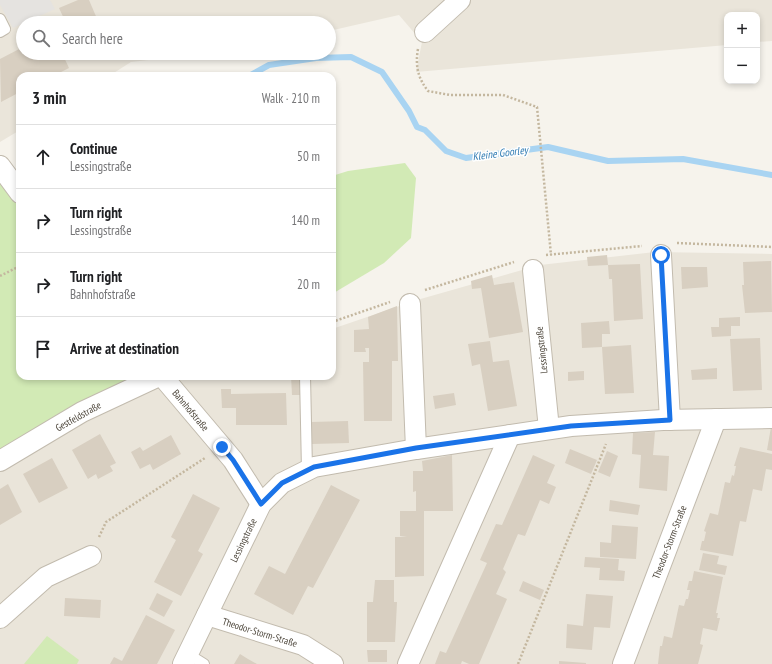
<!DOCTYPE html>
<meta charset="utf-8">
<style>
:root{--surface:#fff;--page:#f6f6f6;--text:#202124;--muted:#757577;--line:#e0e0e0}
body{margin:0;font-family:"PT Sans Narrow",sans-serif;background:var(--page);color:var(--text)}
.controls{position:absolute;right:12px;top:12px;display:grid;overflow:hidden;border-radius:8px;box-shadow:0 2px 6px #0003}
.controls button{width:36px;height:36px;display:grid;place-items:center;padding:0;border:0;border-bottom:1px solid var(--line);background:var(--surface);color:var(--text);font:20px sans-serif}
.stop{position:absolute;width:12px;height:12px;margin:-9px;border:3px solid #1a73e8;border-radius:50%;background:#fff}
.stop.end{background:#1a73e8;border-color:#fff;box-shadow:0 1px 4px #0008}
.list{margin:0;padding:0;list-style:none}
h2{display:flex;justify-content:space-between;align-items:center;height:52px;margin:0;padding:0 16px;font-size:17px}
h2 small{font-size:13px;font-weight:400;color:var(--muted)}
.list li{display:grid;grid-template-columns:26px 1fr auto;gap:12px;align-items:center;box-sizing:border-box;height:64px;padding:0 16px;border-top:1px solid var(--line)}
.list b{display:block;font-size:15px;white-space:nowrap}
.list p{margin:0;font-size:13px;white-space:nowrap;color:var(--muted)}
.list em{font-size:13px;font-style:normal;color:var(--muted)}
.icon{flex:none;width:22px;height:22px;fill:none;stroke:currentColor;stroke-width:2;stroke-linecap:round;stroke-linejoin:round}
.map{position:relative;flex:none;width:772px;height:664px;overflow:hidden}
.search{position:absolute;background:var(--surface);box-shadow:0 2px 6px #0003;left:16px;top:16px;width:320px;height:44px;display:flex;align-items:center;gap:10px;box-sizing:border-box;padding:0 14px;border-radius:22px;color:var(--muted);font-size:15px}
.panel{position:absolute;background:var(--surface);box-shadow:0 2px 6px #0003;left:16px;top:72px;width:320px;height:308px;border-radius:12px}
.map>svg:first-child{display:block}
.residential{fill:#eae5da}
.green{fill:#d2eab5}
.parking{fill:#e5e3e0}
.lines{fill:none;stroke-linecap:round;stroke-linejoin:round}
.stream{stroke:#a9d4f2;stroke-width:6}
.building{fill:#d8cfc1}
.lane-casing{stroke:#c2bbae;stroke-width:12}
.street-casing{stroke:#c2bbae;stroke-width:22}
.path{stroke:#c4b79f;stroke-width:2.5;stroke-dasharray:2 2;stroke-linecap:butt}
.lane{stroke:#fff;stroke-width:10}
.street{stroke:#fff;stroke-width:20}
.route{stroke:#1a73e8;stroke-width:5}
.labels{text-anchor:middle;stroke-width:3;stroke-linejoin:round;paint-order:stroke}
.street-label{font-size:10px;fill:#4b4439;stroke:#fff}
.water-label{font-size:11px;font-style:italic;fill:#2e7ab2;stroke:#fff}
</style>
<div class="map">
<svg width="772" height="664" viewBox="0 0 772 664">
<rect width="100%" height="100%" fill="#f6f3ec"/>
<g class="residential">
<path d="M0,0H772V41L757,42V15H727V45L416,72L422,42L399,15L329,31V23H23V53H209L131,62L109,76H20V130L0,142Z"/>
<path d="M655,252L772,254V664H0V461L159,376H332V329L417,300L540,265Z"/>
</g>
<g class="green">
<path d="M405,163L416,178L411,238L384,263L332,294V176L348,171Z"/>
<path d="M0,166L20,193V376H159L0,461Z"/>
<path d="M47,636L79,660L77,664H24Z"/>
</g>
<path class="parking" d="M0,0H50L55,9L13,28L0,5Z"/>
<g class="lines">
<path class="stream" d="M249,76L269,65L316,58L351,57L382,72L409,111L417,127L425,130L446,151L466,158L548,147L608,161L683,159L772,175"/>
</g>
<g class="building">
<path d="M78,0H89L98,21L93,23H66L59,8Z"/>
<path d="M23,47V53H62L69,68L53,76H20V92L1,102L0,59Z"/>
<path d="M607,255L608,265L588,266L587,257Z"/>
<path d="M771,261L772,312L745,313L742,285H744L743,262Z"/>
<path d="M640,264L643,319L614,321L612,279H609L608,265Z"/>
<path d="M681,267H707L708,287L682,289Z"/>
<path d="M492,275L494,285L514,282L523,332L489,338L481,288L472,289L471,281Z"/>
<path d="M397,306L398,361H392V421H364L363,362H369V348H365L366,352H354V330L369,329L368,317Z"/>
<path d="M740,317V326H731V336L712,337L711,327H719V318Z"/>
<path d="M609,321L610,334H602V347L582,348L581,323Z"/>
<path d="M760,338L762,390L733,391L730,339Z"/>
<path d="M490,341L493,362L509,360L517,406L488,411L480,364L472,366L468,344Z"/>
<path d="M631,345L634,393L605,394L602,347Z"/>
<path d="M717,368V379L692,380L691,370Z"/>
<path d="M584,371V380L568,381V372Z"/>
<path d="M291,376H303V395H292Z"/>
<path d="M221,389H231V394L286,393L287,425H236V408H222Z"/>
<path d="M454,393L456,405L435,409L433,396Z"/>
<path d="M348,421L349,443L312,444L311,422Z"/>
<path d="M771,427L772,428V451L767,450Z"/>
<path d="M655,432L653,455L669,456L667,491L639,488L641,455L632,454L633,433Z"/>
<path d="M100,434L116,463L110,466L113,471L98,479L96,474L88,479L72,450Z"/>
<path d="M171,435L181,454L153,470L150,464L140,469L131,452L140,447L143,451Z"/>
<path d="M740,447L772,454V470L766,469L762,491L753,489L746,522L740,521L733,556L700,550L702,541H704L706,532L704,531L710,513L718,515L725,482L730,483L732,475L734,476L736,466H734Z"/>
<path d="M570,449L597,460L591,474L565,463Z"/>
<path d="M607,451L618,456L610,477L598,472Z"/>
<path d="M452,455L453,511H424V576L395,577V537H407L400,536V511H416V491L413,492V471H423L422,461Z"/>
<path d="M533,455L555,465L547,483L556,487L549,504L540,500L525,536L518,534L503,569L506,572L496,594L507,599L485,650L479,664H469L462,661L461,664H435L440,651L446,653L487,563L480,560L496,524L502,525Z"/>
<path d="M52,458L68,488L39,503L23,474Z"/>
<path d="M8,484L22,512L0,525V489Z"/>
<path d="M331,485L360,500L313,588L308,586L293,615L254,594L269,566L285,574Z"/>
<path d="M193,494L220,508L198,551L203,554L181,596L154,582L176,540L171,537Z"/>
<path d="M610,500L640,505L638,515L609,511Z"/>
<path d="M612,525L638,527L636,559L600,557V542L611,543Z"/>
<path d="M703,553L719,556L717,564L727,566L725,575L699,570Z"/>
<path d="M585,557L619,559L618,570L625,571L624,581L599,580L600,568L584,567Z"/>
<path d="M694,571L723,577L716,613H718L717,618H720L717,631L703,628L700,644L703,645L698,664H658L660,646H662L664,636L672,638L679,605L684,606L686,599H688L690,590H687L689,581H692Z"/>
<path d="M375,580H394V602H397L395,642H367V602H373Z"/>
<path d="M523,581L544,590L540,600L519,591Z"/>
<path d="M157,593L173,601L164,617L149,609Z"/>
<path d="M586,594L613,596L610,628L594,627L592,650L566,648L567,624L583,626Z"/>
<path d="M65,598L101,600L100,618L64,616Z"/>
<path d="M146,615L175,630L157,664H110L114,657L122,661Z"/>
<path d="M367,650H387V662H368Z"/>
<path d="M240,654L248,659L257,664H234Z"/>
<path d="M559,661L586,663V664H559Z"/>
</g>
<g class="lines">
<defs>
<g id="lane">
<path d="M0,19L5,29L0,32"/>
<path d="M305,376L307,470"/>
<path d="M188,654L204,664"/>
</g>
<g id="street">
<path d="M425,32L460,0"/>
<path d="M0,166L20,193"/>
<path d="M661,255L670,420"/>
<path d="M533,270L549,429"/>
<path d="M410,304L416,449"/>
<path d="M162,376L233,460L261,504"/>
<path d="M0,461L82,412L159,376"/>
<path d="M207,615L303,645L333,664"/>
<path d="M0,618L46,577L91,556"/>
<path d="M183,664L261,504L282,483L314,467L416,449L571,426L663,420L772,418"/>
<path d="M408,664L510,435"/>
<path d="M623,664L716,419"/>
</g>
</defs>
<use href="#lane" class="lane-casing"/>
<use href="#street" class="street-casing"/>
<g class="path">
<path d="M418,49C415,66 418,78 428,91L450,95H503L537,107L551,255"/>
<path d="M677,243L772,247"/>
<path d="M546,255L642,246"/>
<path d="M0,276L20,266"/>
<path d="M425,290L514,262"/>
<path d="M332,322L390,302"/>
<path d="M99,537L106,522L205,458"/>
<path d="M518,664L606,444"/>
</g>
<use href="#lane" class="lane"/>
<use href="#street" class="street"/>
</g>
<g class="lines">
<path class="route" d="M222,447L233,460L261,504L282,483L314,467L416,448L571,426L670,420L661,255"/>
</g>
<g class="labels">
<g class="street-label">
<text transform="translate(541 350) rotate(-96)" y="4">Lessingstraße</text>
<text transform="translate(191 410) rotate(50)" y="4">Bahnhofstraße</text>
<text transform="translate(78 416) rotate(-29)" y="4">Gestfeldstraße</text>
<text transform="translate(243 540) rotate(-64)" y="4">Lessingstraße</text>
<text transform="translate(669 542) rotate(-69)" y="4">Theodor-Storm-Straße</text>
<text transform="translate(260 632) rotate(17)" y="4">Theodor-Storm-Straße</text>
</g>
<g class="water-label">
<text transform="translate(500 153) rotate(-7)" y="4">Kleine Goorley</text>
</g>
</g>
</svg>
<div class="controls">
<button>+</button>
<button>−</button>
</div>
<div class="stop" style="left:661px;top:255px"></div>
<div class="stop end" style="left:222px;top:447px"></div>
<div class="search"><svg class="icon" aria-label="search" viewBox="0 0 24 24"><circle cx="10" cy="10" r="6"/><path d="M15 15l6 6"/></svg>Search here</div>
<section class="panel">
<h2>3 min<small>Walk · 210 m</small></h2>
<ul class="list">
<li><svg class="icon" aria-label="ahead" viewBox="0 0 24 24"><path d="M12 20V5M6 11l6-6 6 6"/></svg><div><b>Continue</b><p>Lessingstraße</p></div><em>50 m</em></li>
<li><svg class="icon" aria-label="right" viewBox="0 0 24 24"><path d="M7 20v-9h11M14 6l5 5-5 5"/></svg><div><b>Turn right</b><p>Lessingstraße</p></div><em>140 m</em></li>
<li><svg class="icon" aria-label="right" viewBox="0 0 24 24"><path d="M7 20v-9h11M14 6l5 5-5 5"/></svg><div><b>Turn right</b><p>Bahnhofstraße</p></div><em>20 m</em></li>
<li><svg class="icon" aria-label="arrive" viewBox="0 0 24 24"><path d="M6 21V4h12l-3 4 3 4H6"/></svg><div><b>Arrive at destination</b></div></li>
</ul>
</section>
</div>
